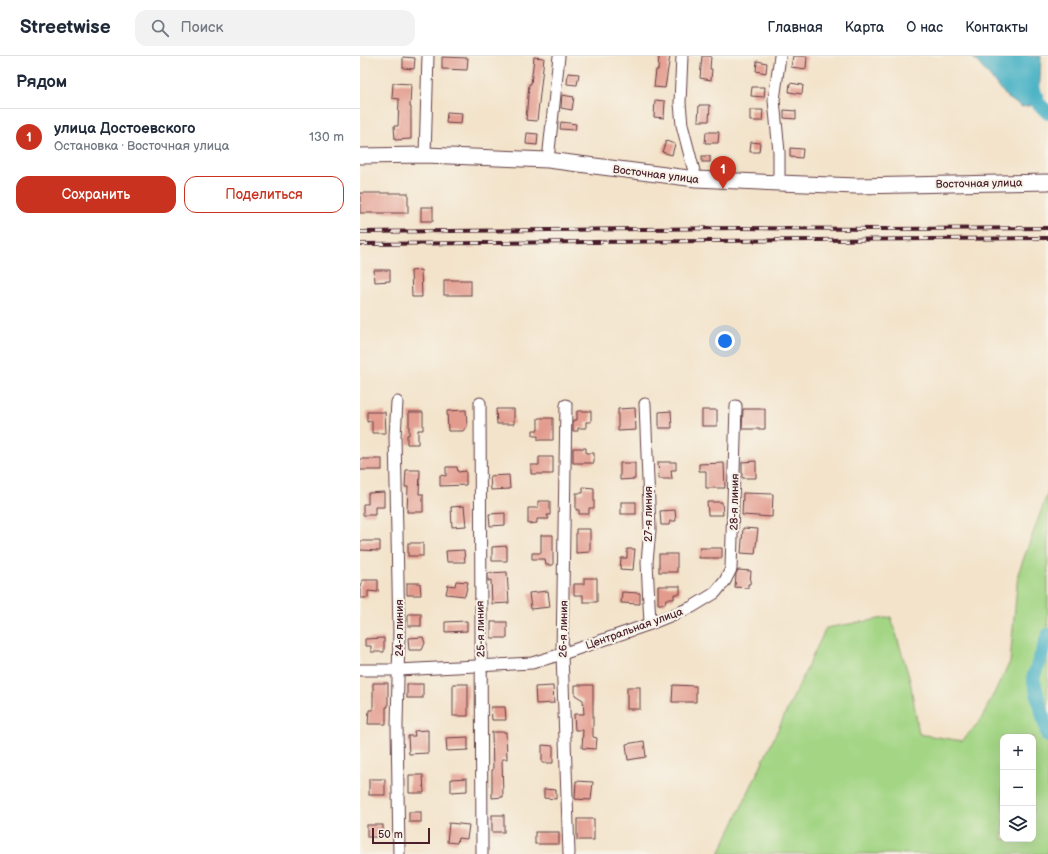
<!DOCTYPE html>
<html lang="ru">
<meta charset="utf-8">
<style>
:root{--surface:#fff;--page:#f2f2f3;--text:#1f2937;--muted:#747a83;--line:#e0e1e3;--accent:#c8321e}
body{margin:0;font-family:"Balsamiq Sans",sans-serif;background:var(--page);color:var(--text)}
.controls{position:absolute;right:12px;bottom:12px;display:grid;overflow:hidden;border-radius:8px;box-shadow:0 4px 16px #0002}
.controls button{width:36px;height:36px;display:grid;place-items:center;padding:0;border:0;border-bottom:1px solid var(--line);background:var(--surface);color:var(--text);font:20px sans-serif}
.scale{position:absolute;left:12px;bottom:10px;width:58px;box-sizing:border-box;padding-left:4px;border:2px solid #4a1f2b;border-top:0;font-size:11px;line-height:14px;white-space:nowrap;color:#4a1f2b;-webkit-text-stroke:3px #f7f3e8;paint-order:stroke}
.you{position:absolute;left:365px;top:285px;width:14px;height:14px;margin:-10px;border:3px solid #fff;border-radius:50%;background:#1a73e8;box-shadow:0 0 0 6px #1a73e833}
.badge{display:grid;place-items:center;width:26px;height:26px;border-radius:50%;background:var(--accent);color:#fff;font-size:13px;font-weight:700}
.pin{position:absolute;translate:-50% -33px;filter:drop-shadow(0 1px 2px #0008)}
.pin::after{content:'';position:absolute;top:21px;width:14px;height:12px;background:inherit;clip-path:polygon(0 0,100% 0,50% 100%)}
.list{margin:0;padding:0;list-style:none}
h2{display:flex;justify-content:space-between;align-items:center;height:52px;margin:0;padding:0 16px;font-size:17px}
h2 small{font-size:13px;font-weight:400;color:var(--muted)}
.list li{display:grid;grid-template-columns:26px 1fr auto;gap:12px;align-items:center;box-sizing:border-box;height:56px;padding:0 16px;border-top:1px solid var(--line)}
.list b{display:block;font-size:15px;white-space:nowrap}
.list p{margin:0;font-size:13px;white-space:nowrap;color:var(--muted)}
.list em{font-size:13px;font-style:normal;color:var(--muted)}
.actions{display:flex;gap:8px;padding:12px 16px}
.actions a{flex:1;padding:9px 0;border:1px solid var(--accent);border-radius:12px;text-align:center;font-size:14px;color:var(--accent)}
.actions .main{background:var(--accent);color:#fff}
.icon{flex:none;width:22px;height:22px;fill:none;stroke:currentColor;stroke-width:2;stroke-linecap:round;stroke-linejoin:round}
.map{position:relative;flex:none;width:688px;height:798px;overflow:hidden}
header{display:flex;align-items:center;gap:24px;box-sizing:border-box;height:56px;padding:0 20px;background:var(--surface);border-bottom:1px solid var(--line)}
header strong{font-size:19px}
nav{display:flex;gap:22px;margin-inline-start:auto;font-size:14px}
.search{width:280px;height:36px;background:var(--page);display:flex;align-items:center;gap:10px;box-sizing:border-box;padding:0 14px;border-radius:12px;color:var(--muted);font-size:15px}
main{display:flex}
aside{flex:1;background:var(--surface)}
.map>svg:first-child{display:block}
.green{fill:#a3d584;stroke:#767a58;fill-rule:evenodd}
.water{fill:#45b0c4;stroke:#486878}
.lines{fill:none;stroke-linecap:round;stroke-linejoin:round}
.river{stroke:#45b0c4;stroke-width:14}
.building{fill:#e39b8e}
.minor-casing{stroke:#633c43;stroke-width:13}
.major-casing{stroke:#633c43;stroke-width:17}
.minor{stroke:#fff;stroke-width:11}
.major{stroke:#fff;stroke-width:15}
.rail-casing{stroke:#4a1f2b;stroke-width:4}
.rail{stroke:#f7f3e8;stroke-width:2.5;stroke-dasharray:8;stroke-linecap:butt}
.labels{text-anchor:middle;stroke-width:4;stroke-linejoin:round;paint-order:stroke}
.street-label{font-size:11px;fill:#4a1f2b;stroke:#f7f3e8}
</style>
<header>
<strong>Streetwise</strong>
<div class="search"><svg class="icon" aria-label="search" viewBox="0 0 24 24"><circle cx="10" cy="10" r="6"/><path d="M15 15l6 6"/></svg>Поиск</div>
<nav><a>Главная</a><a>Карта</a><a>О нас</a><a>Контакты</a></nav>
</header>
<main>
<aside>
<h2>Рядом<small></small></h2>
<ul class="list">
<li><span class="badge">1</span><div><b>улица Достоевского</b><p>Остановка · Восточная улица</p></div><em>130 m</em></li>
</ul>
<div class="actions"><a class="main">Сохранить</a><a>Поделиться</a></div>
</aside>
<div class="map">
<svg width="688" height="798" viewBox="0 0 688 798">
<rect width="100%" height="100%" fill="#f7f3e8"/>
<filter id="ink" filterUnits="userSpaceOnUse"><feTurbulence type="fractalNoise" baseFrequency=".025" numOctaves="2"/><feDisplacementMap in="SourceGraphic" scale="8" xChannelSelector="R" yChannelSelector="G"/><feConvolveMatrix kernelMatrix="1 2 1 2 8 2 1 2 1" color-interpolation-filters="sRGB"/></filter>
<filter id="wash" filterUnits="userSpaceOnUse"><feTurbulence type="fractalNoise" baseFrequency=".012" numOctaves="4" result="noise"/><feDisplacementMap in="SourceGraphic" scale="16" xChannelSelector="R" yChannelSelector="G"/><feGaussianBlur stdDeviation="0.9" result="paint"/><feColorMatrix in="noise" values="0 0 0 0 0 0 0 0 0 0 0 0 0 0 0 0 0 1.4 0 .05"/><feComposite in="paint" operator="in"/></filter>
<g filter="url(#wash)">
<rect width="100%" height="100%" fill="#f3e3ca"/>
<path class="green" d="M688,436V798H359L466,572L531,561L550,624L559,678L602,685L620,665L650,606L658,518ZM643,681H673V783H643Z"/>
<path class="water" d="M612,0H681L679,48L662,51L648,42Z"/>
<g class="lines">
<g class="river">
<path d="M662,0L679,48L688,57"/>
<path d="M688,579L673,622L688,680"/>
</g>
</g>
<g id="blocks">
<g class="building">
<path d="M299,0H310L305,32L294,31L296,14H298Z"/>
<path d="M342,0H351L350,13H352L351,24L340,22Z"/>
<path d="M433,0H447L446,13L431,11Z"/>
<path d="M43,1L55,2L54,13L43,12Z"/>
<path d="M82,1L108,2L107,14L82,13Z"/>
<path d="M174,1L184,2L177,65L166,64L169,28H171Z"/>
<path d="M397,5L407,7L406,17L396,15Z"/>
<path d="M208,17L219,18L217,29L207,28Z"/>
<path d="M33,27L51,28L50,51H51V83L35,84L34,70H38L39,43L32,42Z"/>
<path d="M430,27L443,29L442,38L429,36Z"/>
<path d="M392,31H405L404,41L391,40Z"/>
<path d="M202,39L214,41L212,54L201,52Z"/>
<path d="M295,44L305,45L304,62L294,61Z"/>
<path d="M339,49H350L349,65H338Z"/>
<path d="M390,54H403L402,65H390Z"/>
<path d="M424,54L436,55V63L424,62Z"/>
<path d="M87,56L102,57L101,68L86,67Z"/>
<path d="M201,66L216,68L215,74L200,73Z"/>
<path d="M346,76H359L358,87H345Z"/>
<path d="M167,77L178,78L177,89L166,88Z"/>
<path d="M306,85L315,88L312,99L302,96Z"/>
<path d="M391,86L400,87L399,96H390Z"/>
<path d="M430,92L443,93L442,102L430,101Z"/>
<rect x="342" y="100" width="8" height="6"/>
<rect x="0" y="137" width="48" height="20"/>
<rect x="61" y="151" width="12" height="14"/>
<path d="M14,214H30V225L15,226Z"/>
<path d="M61,214L62,241H52L51,215Z"/>
<rect x="84" y="224" width="27" height="15"/>
<path d="M275,352L276,374L258,375V353Z"/>
<path d="M136,353H154V368H137Z"/>
<path d="M383,353H405V373H382Z"/>
<path d="M106,354L107,370L103,375H88L87,355Z"/>
<rect x="342" y="354" width="15" height="16"/>
<path d="M217,355H231V366H226V372H218V375H213V364H217Z"/>
<path d="M311,355L312,372H299V356Z"/>
<path d="M7,356H25L26,377H12V365L7,366Z"/>
<path d="M49,356H63V374H58V388H47V379H49Z"/>
<path d="M178,362H193V384H178V380H173V374H178Z"/>
<path d="M213,392H226V397H234V407H213Z"/>
<path d="M179,401H193V418H171V409H179Z"/>
<rect x="0" y="403" width="22" height="11"/>
<path d="M396,405V422H382V406Z"/>
<path d="M298,406H316V414H311L312,423H299Z"/>
<path d="M260,407H275V423L260,424Z"/>
<path d="M364,407L365,432H346V415H339V408Z"/>
<path d="M86,411H97L98,416L106,415V429L80,430V419L86,420Z"/>
<path d="M46,414H60L59,438H63V456H47L48,431H45Z"/>
<path d="M149,419L150,433L131,434L130,420Z"/>
<path d="M223,431L234,432V452H229V458H219V454H216V437H223Z"/>
<path d="M24,436V451H15V459H3V448H8V437Z"/>
<path d="M383,437L413,438L412,461L382,459Z"/>
<path d="M178,445H190V459H187L189,463H177V467L168,468V452H178Z"/>
<rect x="261" y="446" width="15" height="12"/>
<path d="M347,446H362L363,459H348Z"/>
<path d="M104,450L106,470L92,471L91,451Z"/>
<path d="M315,454L316,465H310L309,469H301L300,455Z"/>
<path d="M145,457V469L130,470L129,458Z"/>
<path d="M383,472L398,473L395,498L381,497Z"/>
<path d="M216,473H230V496L216,497Z"/>
<path d="M181,479H193V509H186L185,503H172V497H181Z"/>
<path d="M0,485H20V495L0,494Z"/>
<rect x="48" y="487" width="15" height="13"/>
<path d="M147,490V505H132V491Z"/>
<path d="M340,492H362V502H339Z"/>
<path d="M267,493H275L273,514L260,513L261,502H267Z"/>
<path d="M104,494L105,506H87L86,495Z"/>
<rect x="299" y="498" width="18" height="18"/>
<path d="M378,514L391,515L390,528H388V532L375,531L376,518Z"/>
<path d="M147,516L149,547L132,548L131,524L128,525V517Z"/>
<path d="M224,522H237V546H223V539H214V528H224Z"/>
<path d="M2,524H18V536L8,535V542H0V528H2Z"/>
<path d="M96,525L108,526L105,540L86,538L88,529L95,530Z"/>
<path d="M47,527H60L61,539H47Z"/>
<path d="M298,530H320V538H314V543H306L305,548H298Z"/>
<path d="M188,535L190,551L171,553L169,537Z"/>
<path d="M262,536L280,537V548L261,547Z"/>
<rect x="48" y="558" width="13" height="12"/>
<path d="M107,565V575L85,576V566Z"/>
<rect x="131" y="566" width="16" height="16"/>
<path d="M63,581L65,587L62,594H49L48,582Z"/>
<path d="M24,582V596H11V590H5V583Z"/>
<path d="M13,627H28V651H26V668H8L9,654H13Z"/>
<rect x="47" y="628" width="16" height="14"/>
<rect x="93" y="628" width="15" height="32"/>
<path d="M215,629H233V681L237,682L236,693L222,692L223,674H215L214,658H224L223,644L215,639Z"/>
<path d="M313,629L336,630V646H312Z"/>
<path d="M193,630L194,647L176,648L175,631Z"/>
<rect x="267" y="631" width="13" height="22"/>
<path d="M131,651H145L146,664H132Z"/>
<path d="M68,674V697L49,698L48,680H55L54,675Z"/>
<path d="M132,676H146L147,703H142L143,741L132,742V714H133Z"/>
<path d="M108,681V694L87,695L86,682Z"/>
<path d="M284,685L286,701L268,704L266,688Z"/>
<path d="M182,689L193,690V707H182Z"/>
<path d="M49,719H63L64,737H49Z"/>
<path d="M107,722V735L91,736V723Z"/>
<rect x="9" y="723" width="16" height="16"/>
<path d="M216,725L233,726L231,744L215,743Z"/>
<path d="M184,733L196,734V743L184,742Z"/>
<rect x="49" y="756" width="12" height="10"/>
<rect x="132" y="759" width="12" height="17"/>
<rect x="217" y="763" width="17" height="21"/>
<path d="M89,767L109,769L107,783L98,782L97,787L87,786Z"/>
<rect x="7" y="769" width="16" height="12"/>
<rect x="175" y="776" width="24" height="12"/>
</g>
</g>
</g>
<g filter="url(#ink)">
<use href="#blocks" fill-opacity="0" stroke="#633c43" stroke-width="1"/>
<g class="lines">
<defs>
<g id="minor">
<path d="M322,0L320,47L322,69L336,123"/>
<path d="M65,99L68,0"/>
<path d="M188,104L199,0"/>
<path d="M419,127V96L414,44L420,0"/>
<path d="M37,346L35,380L39,576L37,669L39,798"/>
<path d="M120,347L122,798"/>
<path d="M285,348L290,474L287,506L290,568"/>
<path d="M206,349L202,598L209,798"/>
<path d="M0,614H38L172,607L202,598L290,568L332,551L355,537L365,525L371,513L376,350"/>
</g>
<path id="major" d="M0,100L65,99L188,104L336,123L419,127L497,130L688,126"/>
</defs>
<use href="#minor" class="minor-casing"/>
<use href="#major" class="major-casing"/>
<use href="#minor" class="minor"/>
<use href="#major" class="major"/>
<defs>
<g id="rail">
<path d="M0,176L378,172L524,173L688,172"/>
<path d="M0,188L688,182"/>
</g>
</defs>
<use href="#rail" class="rail-casing"/>
<use href="#rail" class="rail"/>
</g>
</g>
<g class="labels">
<g class="street-label">
<text transform="translate(296 118) rotate(7)" y="4">Восточная улица</text>
<text transform="translate(619 127) rotate(-1)" y="4">Восточная улица</text>
<text transform="translate(374 446) rotate(-89)" y="4">28-я линия</text>
<text transform="translate(288 458) rotate(-90)" y="4">27-я линия</text>
<text transform="translate(39 572) rotate(-90)" y="4">24-я линия</text>
<text transform="translate(274 572) rotate(-20)" y="4">Центральная улица</text>
<text transform="translate(120 573) rotate(-91)" y="4">25-я линия</text>
<text transform="translate(203 573) rotate(-89)" y="4">26-я линия</text>
</g>
</g>
</svg>
<div class="controls">
<button>+</button>
<button>−</button>
<button><svg class="icon" aria-label="layers" viewBox="0 0 24 24"><path d="M12 4l9 5-9 5-9-5zM3 14l9 5 9-5"/></svg></button>
</div>
<div class="scale">50 m</div>
<div class="you"></div>
<div class="pin badge" style="left:363px;top:133px">1</div>
</div>
</main>
